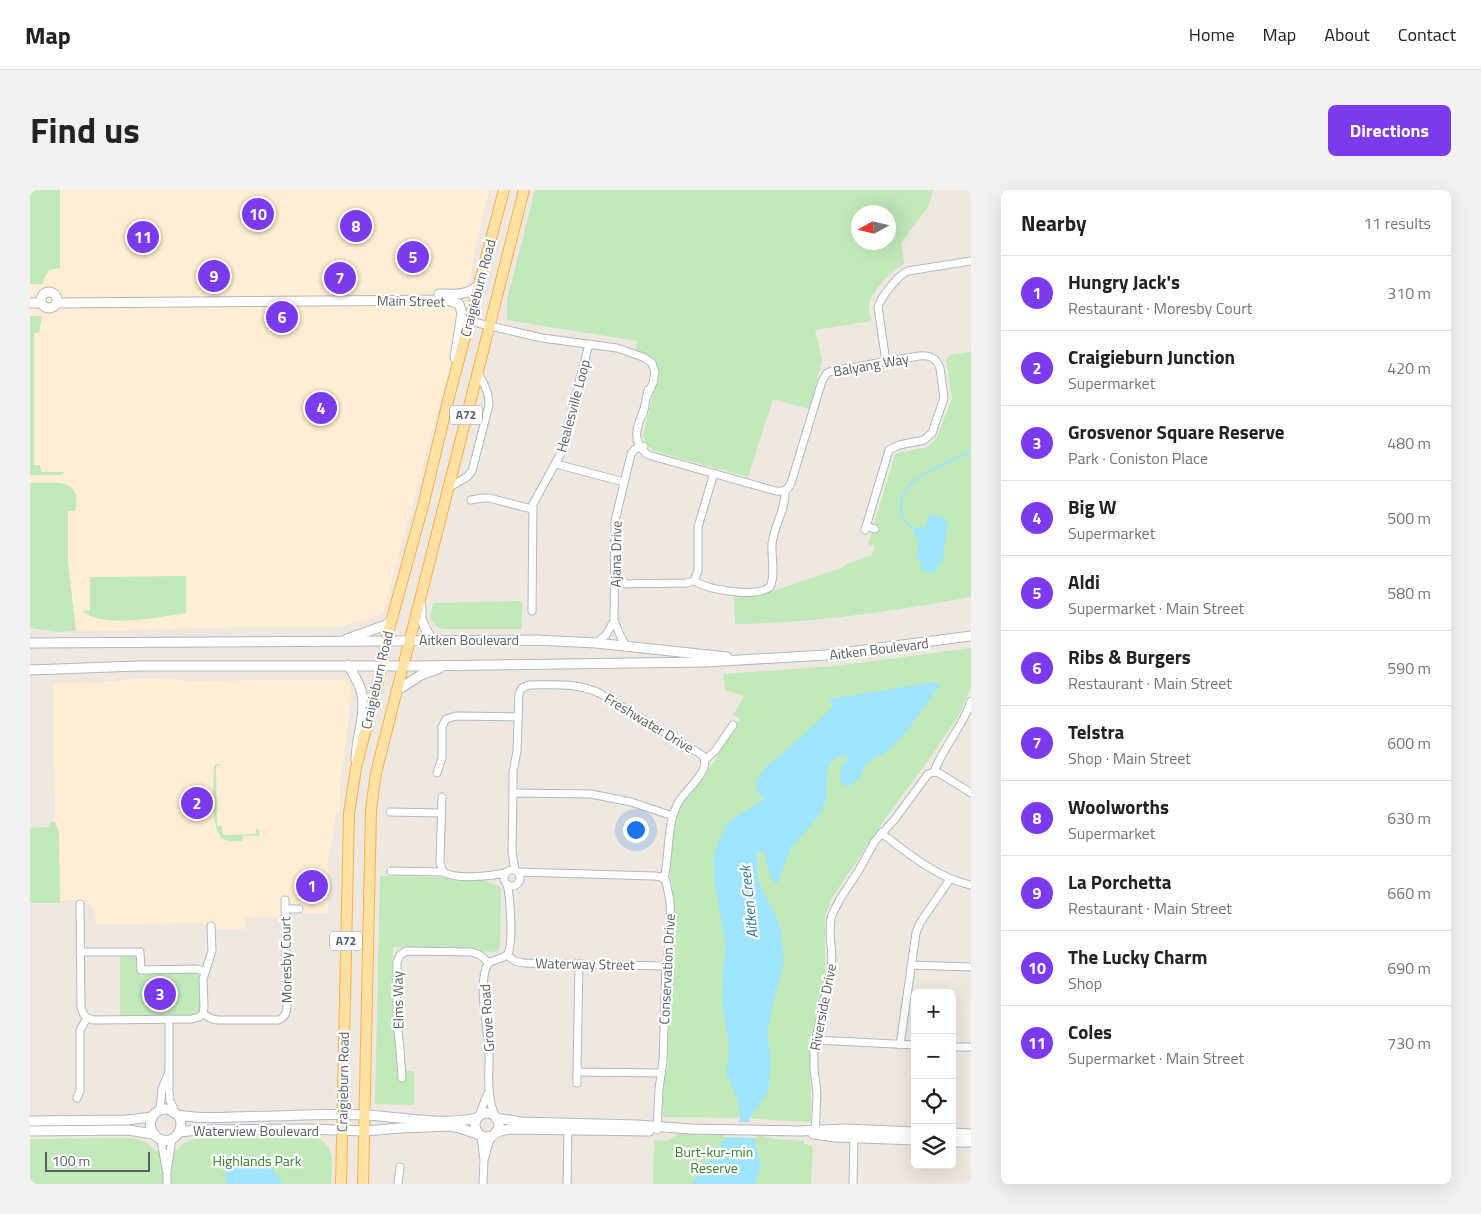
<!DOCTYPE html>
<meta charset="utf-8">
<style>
:root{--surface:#fff;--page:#f2f2f2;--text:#222;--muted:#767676;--line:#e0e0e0;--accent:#7c3aed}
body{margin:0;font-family:"Titillium Web",sans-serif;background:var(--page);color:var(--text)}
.controls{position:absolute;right:15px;bottom:15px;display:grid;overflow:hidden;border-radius:8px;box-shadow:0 5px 20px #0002}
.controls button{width:45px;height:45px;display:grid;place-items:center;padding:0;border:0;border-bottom:1px solid var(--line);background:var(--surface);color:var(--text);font:25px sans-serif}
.compass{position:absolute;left:821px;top:15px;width:45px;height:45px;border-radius:50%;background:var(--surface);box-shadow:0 5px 20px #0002;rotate:262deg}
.scale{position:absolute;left:15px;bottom:12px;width:105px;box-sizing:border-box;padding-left:5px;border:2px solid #595f63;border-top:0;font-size:14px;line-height:18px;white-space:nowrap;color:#595f63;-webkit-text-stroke:4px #fff;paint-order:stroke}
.you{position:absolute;left:605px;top:639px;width:18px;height:18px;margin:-12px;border:4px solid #fff;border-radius:50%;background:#1a73e8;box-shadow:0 0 0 8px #1a73e833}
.badge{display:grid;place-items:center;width:32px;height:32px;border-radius:50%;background:var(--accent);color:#fff;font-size:16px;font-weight:700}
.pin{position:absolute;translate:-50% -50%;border:2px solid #fff;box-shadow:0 1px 5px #0006}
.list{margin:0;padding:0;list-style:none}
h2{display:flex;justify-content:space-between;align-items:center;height:65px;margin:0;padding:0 20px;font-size:21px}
h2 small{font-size:16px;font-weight:400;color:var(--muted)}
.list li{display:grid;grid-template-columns:32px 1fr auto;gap:15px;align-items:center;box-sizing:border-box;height:75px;padding:0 20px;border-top:1px solid var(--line)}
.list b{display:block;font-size:19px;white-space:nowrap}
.list p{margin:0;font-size:16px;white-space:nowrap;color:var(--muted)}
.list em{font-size:16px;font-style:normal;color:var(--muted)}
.icon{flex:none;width:28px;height:28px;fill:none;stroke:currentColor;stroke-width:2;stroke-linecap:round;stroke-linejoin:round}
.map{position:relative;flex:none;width:941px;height:994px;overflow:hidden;border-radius:8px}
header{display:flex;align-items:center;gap:30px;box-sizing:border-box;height:70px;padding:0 25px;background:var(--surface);border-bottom:1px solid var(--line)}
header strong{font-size:24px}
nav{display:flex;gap:28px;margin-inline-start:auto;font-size:18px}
.intro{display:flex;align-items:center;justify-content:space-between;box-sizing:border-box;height:120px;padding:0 30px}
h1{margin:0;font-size:35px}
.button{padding:12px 22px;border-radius:8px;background:var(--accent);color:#fff;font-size:18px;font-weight:700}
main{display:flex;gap:30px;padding:0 30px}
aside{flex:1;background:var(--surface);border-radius:8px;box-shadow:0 5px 20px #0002}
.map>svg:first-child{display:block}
.commercial{fill:#ffeed4}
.green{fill:#c1e9b9;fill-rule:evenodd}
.water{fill:#9fe5ff}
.pier{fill:#eee8e0}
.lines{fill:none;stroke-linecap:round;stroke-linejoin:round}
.stream{stroke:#9fe5ff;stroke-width:2}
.street-casing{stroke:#b3b8bd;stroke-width:9}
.secondary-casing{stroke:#b2b8bd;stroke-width:11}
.primary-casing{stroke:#ffae48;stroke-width:12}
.street{stroke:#fff;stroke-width:7}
.secondary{stroke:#fff;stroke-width:9}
.primary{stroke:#ffe1a4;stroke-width:10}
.labels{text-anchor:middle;stroke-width:4.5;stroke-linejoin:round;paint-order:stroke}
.shield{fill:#fff;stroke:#8b8f92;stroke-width:1}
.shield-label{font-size:12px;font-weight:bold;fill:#595f63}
.street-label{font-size:14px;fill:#595f63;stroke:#fff}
.park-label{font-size:14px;fill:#34822a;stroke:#fff}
.water-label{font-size:15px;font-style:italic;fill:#2c77a0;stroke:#fff}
</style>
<header>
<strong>Map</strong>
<nav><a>Home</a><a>Map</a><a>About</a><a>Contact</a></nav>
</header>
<div class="intro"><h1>Find us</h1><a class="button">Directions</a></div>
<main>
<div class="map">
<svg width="941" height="994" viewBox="0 0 941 994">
<rect width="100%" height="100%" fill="#eee8e0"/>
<g class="commercial">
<path d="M30,0H460L452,26L431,131L399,254L353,422L343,428L309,437H212L28,442L0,438V94L13,93L15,86L19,80L30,78Z"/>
<path d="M143,488L156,491L318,490L321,504L314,570L310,593V619L305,624L304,641L298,670V723H272V716L270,714H264L247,728H215V739H189L171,733L66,734L65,720L56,710H30L29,642L25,632L23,496L27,492H75L103,489Z"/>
</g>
<g class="green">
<path d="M0,0H30V78L19,80L15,86L13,93L12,94H0Z"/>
<path d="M505,0H904L897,18L871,53L874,74C863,78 844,100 840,111C838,118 840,125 841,131L785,140L792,170L780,219L743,209L718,287L624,261L617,255L613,246L626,192L624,171L606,160L607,151L477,130V110ZM828,22H858V52H828Z"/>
<path d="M0,126H12L9,143H4V275H10L11,282H35L30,285H0Z"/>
<path d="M941,159V407C863,421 785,433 705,434L704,405L734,404L814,377L815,375L842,365L845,356L838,354L865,265L868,263L897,257L906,249L922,209L916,169L920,165L940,162Z"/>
<path d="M0,293C23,293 54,287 45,321H38V372L46,441L28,442L0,438Z"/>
<path d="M156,386V423C130,427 74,439 52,421L60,420V387Z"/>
<path d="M492,411V439H414L407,437L400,428L403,413Z"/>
<path d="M941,458V497L929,525L895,575L857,626L801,709L795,726V785L790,815L780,852L781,932L711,928L633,927V896L638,875L639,784L645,735L642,692L639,684L645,629L654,610L683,573L710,529L703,525L714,506L695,500L693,484L806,476Z"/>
<path d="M187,574L192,575L186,576L187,636H192L193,645L226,644V639H227L230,641L229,646H213L212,651C206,651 198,652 193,649C179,638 184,593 184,576Z"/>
<path d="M20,632H25L29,642L30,713H0V638L19,637Z"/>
<path d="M350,686L447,688L471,697L470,759L467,762L451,761L448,758L363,757L362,829L368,874L375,881H384V915L345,914Z"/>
<path d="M90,766H107L108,784L165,783L171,786V822L164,826L90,827Z"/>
<path d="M648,944L729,945L744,949L774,951V954L783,956L781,994H623L624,950L637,951Z"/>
<path d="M103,948L116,952L126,961H147L152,954L165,949L287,948C306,957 302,975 301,994H0V949Z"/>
</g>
<g class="water">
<path d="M900,324L918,329L912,375L907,374L905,384L890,380L891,370L886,369L889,354L883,340L886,337L894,338Z"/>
<path d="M904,492L911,494L876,542L859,560L837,573L830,587L820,596L813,595C806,585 812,576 818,567C814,565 811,565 807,567C791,576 800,600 795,613C791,628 772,643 763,656C756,668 752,682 747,695C737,687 738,673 734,662L730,661L727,663V685L730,696L744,722L751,741L754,772L743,813L737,845L741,868L738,902L719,929L731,975L725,994H662L666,987L711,928L707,907L696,884L699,857L692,809L693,781L696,757L684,688L683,667L691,646L698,632L734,609L727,600L726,591L736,577L760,557L803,517L799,509Z"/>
<path d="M195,966C227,967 235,965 253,994H196Z"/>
</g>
<path class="pier" d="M705,932H722L727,948L693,947Z"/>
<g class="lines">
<path class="stream" d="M884,340C875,332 870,326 871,313C874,284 920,274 941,261"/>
<defs>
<g id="street">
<path d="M439,131L512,148L587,158L613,167L622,173L625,182L623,193L618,204"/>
<path d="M856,172L848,117C851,107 868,85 878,81L941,71"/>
<path d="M614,219C607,237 600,251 618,265L746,301C754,302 758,300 761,293L792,191L797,183L802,181L889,166C899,165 906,167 910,178L914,208L902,243L894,250L869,255L859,260L835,340"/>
<path d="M613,224L618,200"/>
<path d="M526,274L594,292"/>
<path d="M418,298L437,287L442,281L459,215C459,202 454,193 447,182"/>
<path d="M441,310L453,308H459L502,319"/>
<path d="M836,336L845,339"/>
<path d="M664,391C679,400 725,408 740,397C746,384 741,367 742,354C744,335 756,319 755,301"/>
<path d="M585,394L656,393L664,391L668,381V337L684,283"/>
<path d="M502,421L503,314L531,263L559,154"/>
<path d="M566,453L576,445L584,431"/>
<path d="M596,456L590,445L584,431L585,331L601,264L605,259L614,256"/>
<path d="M675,570L685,561L703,535"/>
<path d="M904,582C913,557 933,537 941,511"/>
<path d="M407,583L412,568V537L416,529L426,526L488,527"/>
<path d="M483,603L561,604L601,612L643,626"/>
<path d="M412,607L410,672L413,682C426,690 461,686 476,683"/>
<path d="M360,622L411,623"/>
<path d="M851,643C878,663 907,688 941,695"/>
<path d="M485,680L482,662L483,603V582L487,561L489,503L492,498L499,495C523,495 548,492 571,504L672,565C684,579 655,600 648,613C636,637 640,663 634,689"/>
<circle cx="482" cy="688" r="8"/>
<path d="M361,681L413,682"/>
<path d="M488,682L625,686L631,687L636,691L640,711L641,742L636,776L633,871L629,899L627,940"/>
<path d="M50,714L51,817C53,825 55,828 64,830L162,829L169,827L173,824L174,818L173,789L182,761L181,736"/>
<path d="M255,719H269"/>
<path d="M50,762H110L111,780L166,779L174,781"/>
<path d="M477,765L485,771L493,773L636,776"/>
<path d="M549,774L547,882L631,883"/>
<path d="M881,775L941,777"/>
<path d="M173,824L182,829L188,830H248C255,827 256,824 257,817L255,710"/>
<path d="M139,829V900L140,911L145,921"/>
<path d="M785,850L885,855"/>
<path d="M870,855L886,743L890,733L920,689"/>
<path d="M922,857H941"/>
<path d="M372,888L370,859L367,832V772L370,765L376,761L442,762L450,765L459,773"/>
<path d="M547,893V882"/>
<path d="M47,908L50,901V840L57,828"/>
<path d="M130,920L132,899L138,884"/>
<path d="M449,926L457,905"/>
<path d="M466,928C455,906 460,880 459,856C457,838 447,786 459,773C464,769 472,769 477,765C484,757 480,705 477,694"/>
<path d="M785,944L787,904L784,878V858L800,783L802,768L800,743L801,727L810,709L829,680L845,651L865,629L898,584L904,582L909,583L941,603"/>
<path d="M451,946L454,970L453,994"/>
<path d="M131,950L136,979"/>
<path d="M455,967L459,952L464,944"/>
<path d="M137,994V982L142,949"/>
<path d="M368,994L370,977"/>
<path d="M537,994L538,937"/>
<path d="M823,994L824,945"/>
</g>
<g id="secondary">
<circle cx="19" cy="110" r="8"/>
<path d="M409,104C424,104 436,106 448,96"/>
<path d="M0,113H11"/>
<path d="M27,113L418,110L429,114L432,123L425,168"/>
<path d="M391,416V429L401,450"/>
<path d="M317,449L356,435L361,431"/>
<path d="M0,453L507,450L566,453L697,467"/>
<path d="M318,475C323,484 330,493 332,504C336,525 326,549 326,570"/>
<path d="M0,480L108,476H385L676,472L796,465L941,446"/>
<path d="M366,501L391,485L410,478"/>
<circle cx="457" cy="935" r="12"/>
<path d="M148,925C159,943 136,960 124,944C117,936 121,923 131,920C139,917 142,922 148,925C152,926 159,926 163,927C189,929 217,926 243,926C278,925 314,923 349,926C381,929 416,935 447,928"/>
<path d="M466,928L491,932L607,935L661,939L770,941L816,939L885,942"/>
<path d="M0,931L97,930L122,927"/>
<path d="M0,941L98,940L123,944"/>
<path d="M150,942L166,940L277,939L334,941L370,938L420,936L430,938L450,945"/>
<path d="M466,942L480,939L619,941"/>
<path d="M922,943L941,944"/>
<path d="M783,944L806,947L885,950"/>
<path d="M922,952H941"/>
</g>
<g id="primary">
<path d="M311,994L319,623L326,578L352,476L358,443L393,316L419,207L474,0"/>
<path d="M333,994L341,620L346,583L494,0"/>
</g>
</defs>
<use href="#street" class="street-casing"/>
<use href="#secondary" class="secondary-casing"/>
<use href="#primary" class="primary-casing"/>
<use href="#street" class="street"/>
<use href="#secondary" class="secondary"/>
<use href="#primary" class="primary"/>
</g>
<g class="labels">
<g class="shield">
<rect x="420" y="215.5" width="32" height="19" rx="4"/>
<rect x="300" y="741.5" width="32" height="19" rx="4"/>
</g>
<g class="shield-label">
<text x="436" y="229">A72</text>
<text x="316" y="755">A72</text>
</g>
<g class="street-label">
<text transform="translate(448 98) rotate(-75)" y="5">Craigieburn Road</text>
<text transform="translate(381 111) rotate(1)" y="5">Main Street</text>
<text transform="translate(841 175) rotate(-10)" y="5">Balyang Way</text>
<text transform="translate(543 216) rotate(-75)" y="5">Healesville Loop</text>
<text transform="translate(586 364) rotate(-89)" y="5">Ajana Drive</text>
<text x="439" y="455">Aitken Boulevard</text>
<text transform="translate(849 459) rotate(-7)" y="5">Aitken Boulevard</text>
<text transform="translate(347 490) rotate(-77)" y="5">Craigieburn Road</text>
<text transform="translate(619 533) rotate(31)" y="5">Freshwater Drive</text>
<text transform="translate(256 770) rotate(-91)" y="5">Moresby Court</text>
<text transform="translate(555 774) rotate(1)" y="5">Waterway Street</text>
<text transform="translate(637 779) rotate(-87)" y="5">Conservation Drive</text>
<text transform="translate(368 810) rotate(-91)" y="5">Elms Way</text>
<text transform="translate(793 817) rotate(-79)" y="5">Riverside Drive</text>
<text transform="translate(457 828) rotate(-94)" y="5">Grove Road</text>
<text transform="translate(313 892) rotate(-89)" y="5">Craigieburn Road</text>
<text x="226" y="946">Waterview Boulevard</text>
</g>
<g class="park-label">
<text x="684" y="967">Burt-kur-min<tspan x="684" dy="16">Reserve</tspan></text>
<text x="227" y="976">Highlands Park</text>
</g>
<g class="water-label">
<text transform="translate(719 712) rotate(-96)" y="5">Aitken Creek</text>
</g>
</g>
</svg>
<div class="controls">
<button>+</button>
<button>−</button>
<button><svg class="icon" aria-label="locate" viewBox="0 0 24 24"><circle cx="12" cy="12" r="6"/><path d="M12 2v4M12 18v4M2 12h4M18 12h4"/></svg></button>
<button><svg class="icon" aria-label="layers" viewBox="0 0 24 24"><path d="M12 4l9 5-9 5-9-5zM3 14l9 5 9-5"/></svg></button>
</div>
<svg class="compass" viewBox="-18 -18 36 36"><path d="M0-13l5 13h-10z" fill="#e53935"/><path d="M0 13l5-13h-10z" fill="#767676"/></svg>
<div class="scale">100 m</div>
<div class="you"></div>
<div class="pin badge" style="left:282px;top:696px">1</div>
<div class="pin badge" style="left:167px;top:613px">2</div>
<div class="pin badge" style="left:130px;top:804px">3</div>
<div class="pin badge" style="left:291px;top:218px">4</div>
<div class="pin badge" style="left:383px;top:67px">5</div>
<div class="pin badge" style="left:252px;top:127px">6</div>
<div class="pin badge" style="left:310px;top:88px">7</div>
<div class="pin badge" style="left:326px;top:36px">8</div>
<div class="pin badge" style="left:184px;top:86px">9</div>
<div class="pin badge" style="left:228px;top:24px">10</div>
<div class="pin badge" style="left:113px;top:47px">11</div>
</div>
<aside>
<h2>Nearby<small>11 results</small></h2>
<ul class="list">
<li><span class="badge">1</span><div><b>Hungry Jack's</b><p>Restaurant · Moresby Court</p></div><em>310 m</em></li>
<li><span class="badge">2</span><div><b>Craigieburn Junction</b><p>Supermarket</p></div><em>420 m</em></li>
<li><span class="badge">3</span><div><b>Grosvenor Square Reserve</b><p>Park · Coniston Place</p></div><em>480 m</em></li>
<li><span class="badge">4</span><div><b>Big W</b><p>Supermarket</p></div><em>500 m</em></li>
<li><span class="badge">5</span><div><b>Aldi</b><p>Supermarket · Main Street</p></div><em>580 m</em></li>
<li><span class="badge">6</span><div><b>Ribs &amp; Burgers</b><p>Restaurant · Main Street</p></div><em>590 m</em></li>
<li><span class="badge">7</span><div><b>Telstra</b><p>Shop · Main Street</p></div><em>600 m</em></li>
<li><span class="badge">8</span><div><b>Woolworths</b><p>Supermarket</p></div><em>630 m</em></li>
<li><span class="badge">9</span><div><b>La Porchetta</b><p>Restaurant · Main Street</p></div><em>660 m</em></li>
<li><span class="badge">10</span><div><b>The Lucky Charm</b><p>Shop</p></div><em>690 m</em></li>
<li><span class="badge">11</span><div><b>Coles</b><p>Supermarket · Main Street</p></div><em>730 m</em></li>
</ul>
</aside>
</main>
